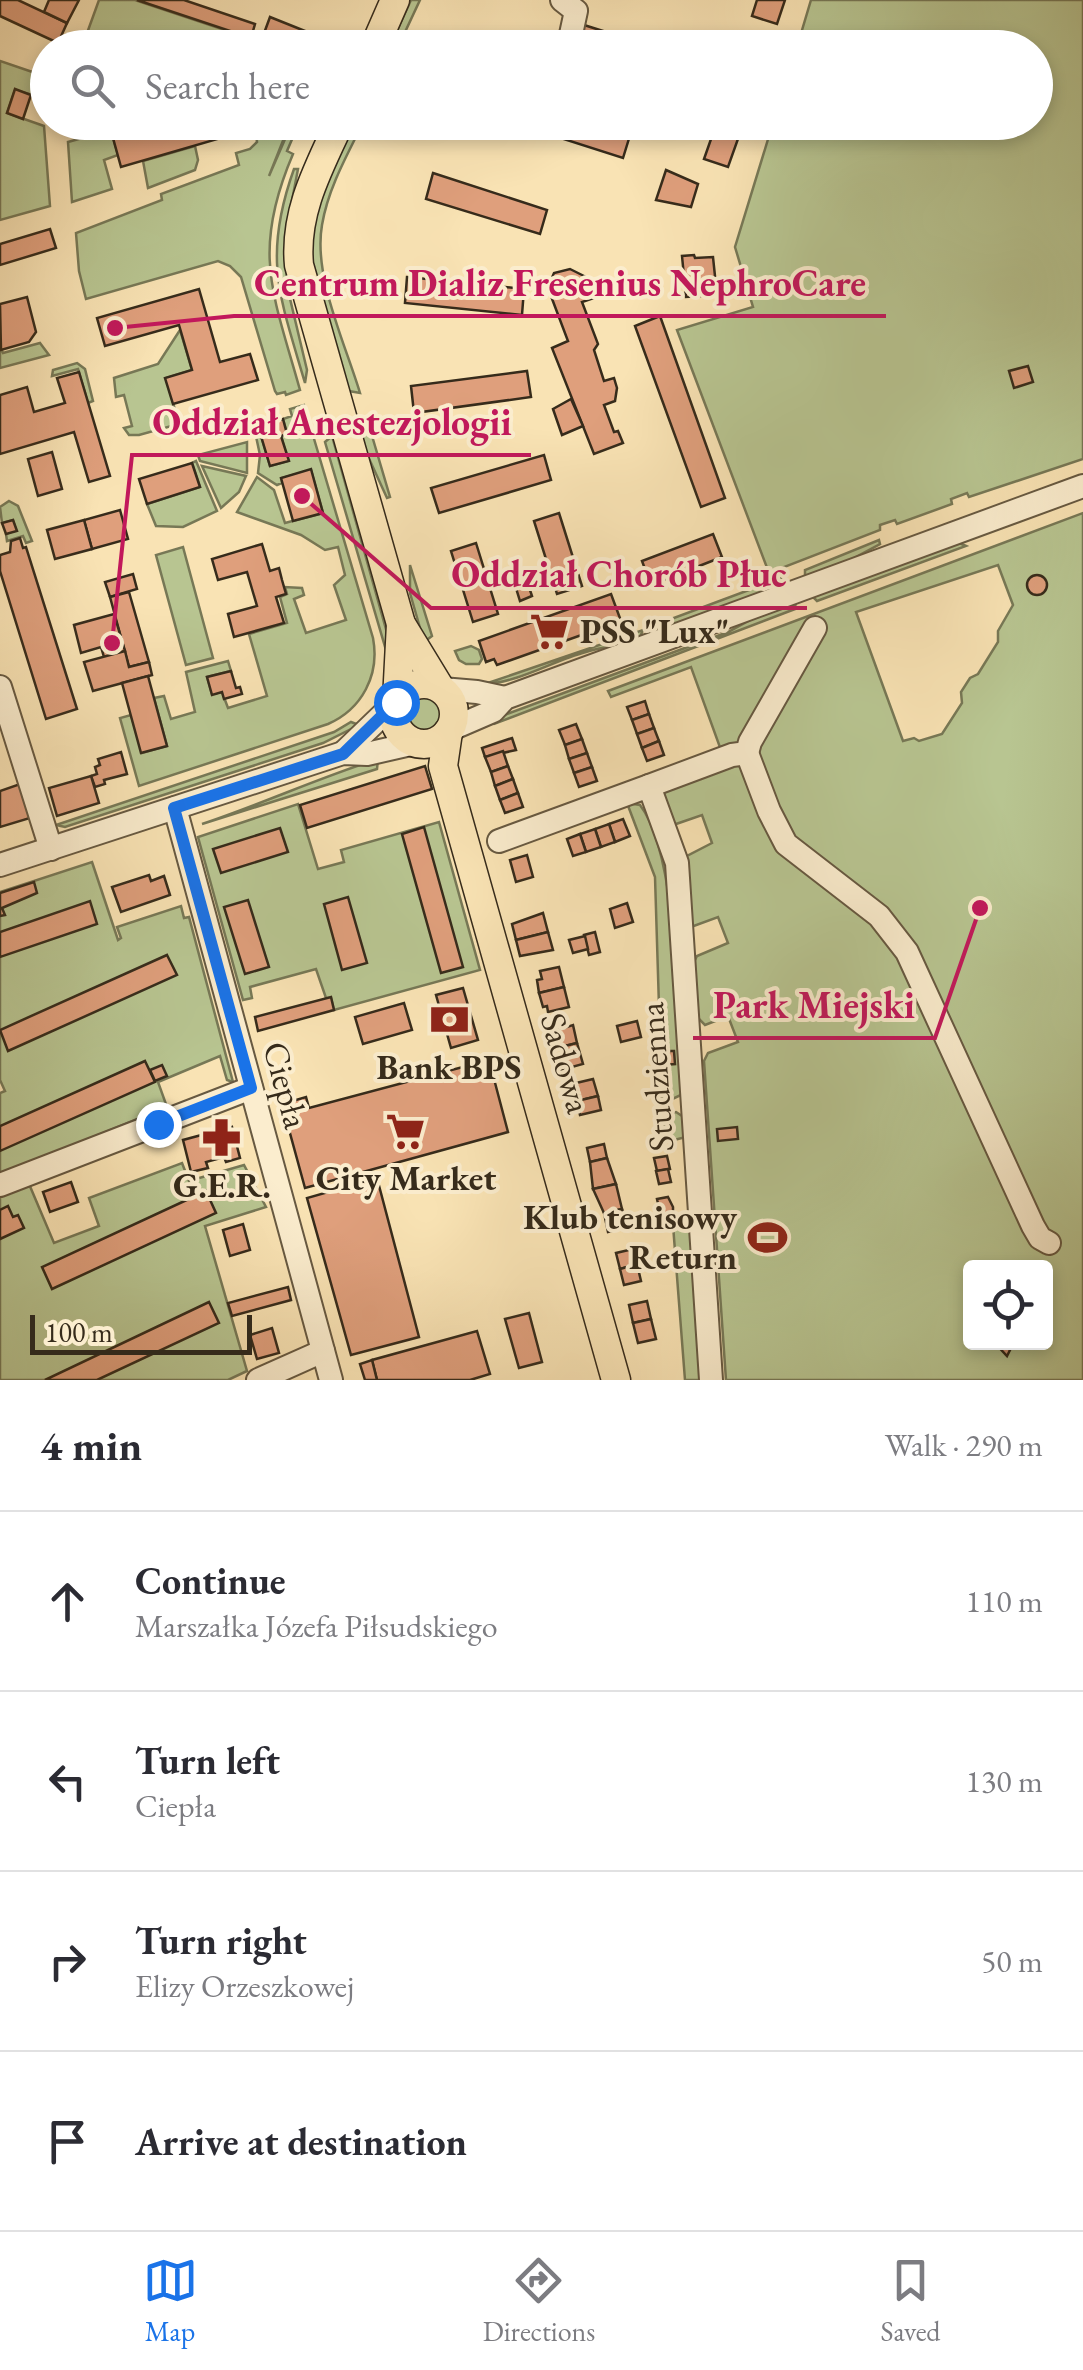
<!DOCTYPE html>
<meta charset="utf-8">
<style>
:root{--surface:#fff;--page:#f2f2f3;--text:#2b2b33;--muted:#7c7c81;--line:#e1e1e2;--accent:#1a73e8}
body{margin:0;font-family:"EB Garamond",serif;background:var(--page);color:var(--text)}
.controls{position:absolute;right:30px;bottom:30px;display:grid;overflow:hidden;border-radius:10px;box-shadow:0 5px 15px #0003}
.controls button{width:90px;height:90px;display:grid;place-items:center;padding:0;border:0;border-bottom:2px solid var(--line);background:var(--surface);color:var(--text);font:50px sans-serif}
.scale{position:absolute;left:30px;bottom:25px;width:222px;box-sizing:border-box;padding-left:10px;border:5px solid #362b1b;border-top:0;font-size:28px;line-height:35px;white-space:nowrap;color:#362b1b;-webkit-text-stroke:8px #fbedce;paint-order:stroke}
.stop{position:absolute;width:30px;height:30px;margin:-22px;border:8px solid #1a73e8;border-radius:50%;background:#fff}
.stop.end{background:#1a73e8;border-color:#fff;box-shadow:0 2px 10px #0008}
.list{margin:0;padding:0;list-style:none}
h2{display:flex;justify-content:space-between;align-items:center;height:130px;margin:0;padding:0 40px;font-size:42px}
h2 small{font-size:32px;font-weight:400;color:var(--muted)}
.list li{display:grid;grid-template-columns:65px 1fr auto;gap:30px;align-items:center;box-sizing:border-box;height:180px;padding:0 40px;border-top:2px solid var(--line)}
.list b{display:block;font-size:38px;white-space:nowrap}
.list p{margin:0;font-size:32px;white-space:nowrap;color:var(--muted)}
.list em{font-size:32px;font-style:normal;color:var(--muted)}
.icon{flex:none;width:55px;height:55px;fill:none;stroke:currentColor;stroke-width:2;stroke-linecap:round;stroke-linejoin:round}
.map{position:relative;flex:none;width:1083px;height:1380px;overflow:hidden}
.search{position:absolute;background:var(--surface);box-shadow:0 5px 15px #0003;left:30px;right:30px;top:30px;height:110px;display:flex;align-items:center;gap:25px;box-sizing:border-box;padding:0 35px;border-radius:55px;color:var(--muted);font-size:38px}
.sheet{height:850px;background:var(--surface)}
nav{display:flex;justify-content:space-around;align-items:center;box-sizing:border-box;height:140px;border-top:2px solid var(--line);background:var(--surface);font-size:28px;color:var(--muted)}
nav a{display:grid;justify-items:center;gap:5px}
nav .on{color:var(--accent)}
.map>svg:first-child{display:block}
.green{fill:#b8c591;stroke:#777856;stroke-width:2.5;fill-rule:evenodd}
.building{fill:#df9f7c;stroke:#362b1b;stroke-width:2.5}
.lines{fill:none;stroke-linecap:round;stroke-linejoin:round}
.minor-casing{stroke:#675941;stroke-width:26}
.major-casing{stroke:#362b1b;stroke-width:31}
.minor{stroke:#fbedce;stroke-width:22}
.major{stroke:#f9e3b4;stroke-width:28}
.route{stroke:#1a73e8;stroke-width:12}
.labels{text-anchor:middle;stroke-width:8;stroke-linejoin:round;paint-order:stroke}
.poi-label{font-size:35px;font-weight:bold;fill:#362b1b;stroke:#fbedce}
.street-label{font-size:35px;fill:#362b1b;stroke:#fbedce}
.leader{fill:none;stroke:#c2185b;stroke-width:4}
.callout-dot{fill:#c2185b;stroke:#fbedce;stroke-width:4}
.callout-label{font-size:38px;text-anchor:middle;font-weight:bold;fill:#c2185b;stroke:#fbedce;stroke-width:8;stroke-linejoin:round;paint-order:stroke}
</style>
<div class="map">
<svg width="1083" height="1380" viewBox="0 0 1083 1380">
<rect width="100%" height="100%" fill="#f9e3b4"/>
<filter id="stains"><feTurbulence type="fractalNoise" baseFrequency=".002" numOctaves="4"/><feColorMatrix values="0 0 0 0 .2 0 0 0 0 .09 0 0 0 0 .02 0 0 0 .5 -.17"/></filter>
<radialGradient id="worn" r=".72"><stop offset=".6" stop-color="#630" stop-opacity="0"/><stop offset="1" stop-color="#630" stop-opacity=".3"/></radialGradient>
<g class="green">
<path d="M99,0H135L249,38L246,47H82Z"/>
<path d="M411,0H420L398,47L389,48Z"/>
<path d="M811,0H1083V459L969,497L967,493L951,499L952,504L897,524L895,520L880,525V530L769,573L677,330L753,307L735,247L773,123L1036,122V48L797,47Z"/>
<path d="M0,61L47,77V99L15,90L7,113L44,126L50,206L0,220Z"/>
<path d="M255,123H290L269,176L292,123H299L287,151L293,154C251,252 273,293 300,390L286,395L285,392L277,394L275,391L241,277L230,266L218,261L86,299L79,271L76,233L162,200L161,194L239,165L236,153L250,149L257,142Z"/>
<path d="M352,123H363C347,155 328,189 322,225C313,276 345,343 360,393L349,391L344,386L311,259L313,224L325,180Z"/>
<path d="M111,130L118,155L104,160L112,189L72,202L68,142Z"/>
<path d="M195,146L198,160L195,170L148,188L143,161Z"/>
<path d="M294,169H298L286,232L287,286L307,370L305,383C280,297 262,258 294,169Z"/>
<path d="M180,330L192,370L166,378L179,424L139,435H129L124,428L132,426L124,395L116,397L114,378L158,364Z"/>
<path d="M40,343L49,355L0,368V346L3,353Z"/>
<path d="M77,363L85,369L93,401L88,403L78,369L52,376L53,370Z"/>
<path d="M304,405L373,638C380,675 362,709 328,724L139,786L120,718L131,715L142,753L167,746L154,698L164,696L171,719L195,712L186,672L228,661L231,671L207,677L212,694L222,692L228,708L267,696L249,634L287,623L280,597L287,594L285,587L302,588L304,595L294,599L306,633L346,620L334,585L345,575L338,547L325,550L301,535L237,512L257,477L274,490L285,523L323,513L311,470L282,478V483L277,485L258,473L260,455L254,427L258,426L270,466L288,461L281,436L287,433L283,419L292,416L290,409Z"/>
<path d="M366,427L370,429L390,497L387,498L356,430Z"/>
<path d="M332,436L389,640L386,650L325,442Z"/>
<path d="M247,442V473L200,461L198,455Z"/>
<path d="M196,461L217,511L183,527L156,526L147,504L200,487L192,463Z"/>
<path d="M202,466L246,476L239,492L221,508Z"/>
<path d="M9,501L18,506L32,541L26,543L23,536L7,541L6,534L16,530L13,520L2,523L0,507Z"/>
<path d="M1083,513V1380H726L704,1061L708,1053L738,1042L728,1016L705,1025L698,1018L694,962L697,956L728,943L718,917L691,927L685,857L712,843L702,815L676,824L670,820L663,793L666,789L726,764L691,667L611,697L608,691ZM998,565L1013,605L998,631V642L978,674L970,678L961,692L962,703L942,734L919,741L914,738L903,741L856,612ZM970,1268H1046V1342H970Z"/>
<path d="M879,540L880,544L839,566L805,579V570Z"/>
<path d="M957,542L966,546L817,601L810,594Z"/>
<path d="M183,547L213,658L186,665L156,555Z"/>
<path d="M410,565L432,636L424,642L410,593Z"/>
<path d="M784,577L790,584L662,629L655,625Z"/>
<path d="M796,599L795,609L494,724L488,721L728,632L770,609Z"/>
<path d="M643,630L640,637C622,646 605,646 586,652C552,661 520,682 485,684Z"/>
<path d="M471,646L479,650L482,659L479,664H466L459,660L455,651Z"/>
<circle cx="425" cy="713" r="17"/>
<path d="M351,722L359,725L323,743L65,827L56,825L334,732Z"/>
<path d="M378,759L377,769L202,824C262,804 318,778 378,759Z"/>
<path d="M627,803L640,805C679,855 678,1026 683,1094L662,1104L655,877Z"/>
<path d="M298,804L318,869L344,862L341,850L439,822L480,970L334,1010L331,998H326L316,969L250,987L252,998L243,1000L198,837Z"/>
<path d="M92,862L118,940L121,938L117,927L181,906L184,918L189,917L233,1082L227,1080L220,1056L158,1082L167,1107L0,1175V1093L5,1091L0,1080V892Z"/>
<path d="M676,1112L685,1118L686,1137L666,1142L664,1115Z"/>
<path d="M182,1163L189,1181L244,1165L266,1207L205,1226L247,1371L228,1380H0V1196L29,1184L54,1243L99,1226L89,1198Z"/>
<path d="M691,1221L704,1380H685L673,1225Z"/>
</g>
<g class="building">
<path d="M0,0H18L67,23L58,43L0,16Z"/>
<path d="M49,0H79L67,23L44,12Z"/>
<path d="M137,0H184L255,24L251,38Z"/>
<path d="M757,0H785L777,24L752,16Z"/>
<path d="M270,17L310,33L304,48H291L263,36Z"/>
<path d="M584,25L657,48H578Z"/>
<path d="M310,33L322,39L319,48H304Z"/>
<path d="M15,89L31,95L23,119L7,113Z"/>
<path d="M165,122H217L221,138L121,167L113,138Z"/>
<path d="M555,122H601L631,132L623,158L551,135Z"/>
<path d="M717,122H744L728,167L704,159Z"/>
<path d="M666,170L698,184L691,207L656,200Z"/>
<path d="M433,173L547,210L540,234L426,199Z"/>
<path d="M50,229L56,248L0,265V244Z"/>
<path d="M694,255L695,258L713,257L717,295L686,297L682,256Z"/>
<path d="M570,269L592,280L597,297L582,302L598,344L594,350L604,381L614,378L617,388L615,401L604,405L614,432L618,431L623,443L594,454L552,348L568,341L551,296L555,294L551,280L554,273Z"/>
<path d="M407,277L524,289L522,315L405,303Z"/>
<path d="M199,289L220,362L250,354L258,380L173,404L165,378L192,370L179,325L105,346L97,318Z"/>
<path d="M27,297L36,332L29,342L1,350L0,304Z"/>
<path d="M660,316L725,498L701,507L635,326Z"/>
<path d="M1028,366L1033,382L1014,388L1009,371Z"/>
<path d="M527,371L531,397L414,413L411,386Z"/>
<path d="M79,372L110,476L89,482L74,432L0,454V395L27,387L34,412L65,403L57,378Z"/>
<path d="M571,399L583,426L562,435L553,409Z"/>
<path d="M283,419L287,434L281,436L289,461L270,466L258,426Z"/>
<path d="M52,452L62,489L38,496L28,459Z"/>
<path d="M544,455L551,480L439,513L431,488Z"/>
<path d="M192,463L200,487L147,504L139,479Z"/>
<path d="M311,469L323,513L293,521L281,478Z"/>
<path d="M120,510L128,539L92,549L84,520Z"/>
<path d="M559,513L582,586L557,594L534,521Z"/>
<path d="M13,520L17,531L6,534L2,523Z"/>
<path d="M84,520L92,549L55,559L47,530Z"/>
<path d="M713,534L722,557L651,585L642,561Z"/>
<path d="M20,538L23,548L26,547L77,709L46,719L0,571V555L10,552L11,541Z"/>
<path d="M476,543L498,614L473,622L451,551Z"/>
<path d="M262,544L270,571L279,568L282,580L286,594L276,597L284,623L234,637L228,614L257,606L247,572L218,580L212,559Z"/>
<path d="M133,574L137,589L110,597L105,582Z"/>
<circle cx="1037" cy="585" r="10"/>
<path d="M528,584L532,596L520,601L516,588Z"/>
<path d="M129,592L149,662L129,667L110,597Z"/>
<path d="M611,594L621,621L497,665L494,659L486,662L479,641Z"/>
<path d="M114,614L125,651L104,657L101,647L81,653L74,625Z"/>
<path d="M125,651L129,667L149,662L152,675L93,691L84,662Z"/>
<path d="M231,671L236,688L240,687L242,694L224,699L222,692L212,695L207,677Z"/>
<path d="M148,676L167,746L141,753L122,683Z"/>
<path d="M645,701L649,714L632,720L627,707Z"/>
<path d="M649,714L654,728L637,734L632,720Z"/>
<path d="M576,724L582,739L565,745L559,730Z"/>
<path d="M654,728L659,741L642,748L637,734Z"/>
<path d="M512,738L516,750L485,757L482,748Z"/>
<path d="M582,739L587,753L569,759L565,745Z"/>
<path d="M659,741L664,755L647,761L642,748Z"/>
<path d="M503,751L508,766L491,772L485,757Z"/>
<path d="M121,752L127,774L104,780L105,784L95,787L91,776L97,774L95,767L100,765L98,759Z"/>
<path d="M587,753L592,767L574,773L569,759Z"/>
<path d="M425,766L432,789L307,828L300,805Z"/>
<path d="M508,766L513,779L495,786L491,772Z"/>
<path d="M592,767L597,781L579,787L574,773Z"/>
<path d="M91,776L99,803L57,816L49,788Z"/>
<path d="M513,779L518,793L500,800L495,786Z"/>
<path d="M20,784L30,818L0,827V791Z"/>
<path d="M518,793L523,807L505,813L500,800Z"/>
<path d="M623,819L630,836L615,842L609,824Z"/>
<path d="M609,824L615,842L601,847L595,829Z"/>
<path d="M424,827L463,967L441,973L402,834Z"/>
<path d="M280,828L288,852L221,873L213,849Z"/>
<path d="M595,829L601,847L586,852L580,834Z"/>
<path d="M580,834L586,852L573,856L567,839Z"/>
<path d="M527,855L533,877L516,882L510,860Z"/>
<path d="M149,875L151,881L164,876L170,895L121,912L112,887Z"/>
<path d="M34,882L37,893L2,908L5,915L0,916V893Z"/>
<path d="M348,897L367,963L342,970L324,904Z"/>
<path d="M248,900L269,967L245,974L224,907Z"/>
<path d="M90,901L97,924L0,957V932Z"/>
<path d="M627,903L633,922L615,928L610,909Z"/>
<path d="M543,913L548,932L516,940L512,924Z"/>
<path d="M548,932L553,950L520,956L516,940Z"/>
<path d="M595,932L600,952L589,955L584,935Z"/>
<path d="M585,936L588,949L573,953L569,940Z"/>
<path d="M167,955L177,975L8,1051L0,1030Z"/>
<path d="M559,967L564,987L539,993L537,980L542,979L540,971Z"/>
<path d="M564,987L569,1007L548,1012L547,1006L543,1007L539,993Z"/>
<path d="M463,988L478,1040L451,1048L436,995Z"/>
<path d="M331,997L334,1010L258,1031L255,1017Z"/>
<path d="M404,1003L412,1030L363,1044L355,1017Z"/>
<path d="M637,1021L641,1037L621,1042L617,1026Z"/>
<path d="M573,1025L577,1043L561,1047L557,1030Z"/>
<path d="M577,1043L583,1064L561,1070L557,1058L564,1056L561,1047Z"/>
<path d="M663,1051H674L675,1064L664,1065Z"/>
<path d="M489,1060L508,1132L305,1188L282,1104L306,1097L309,1108Z"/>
<path d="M145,1061L155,1082L0,1151V1126Z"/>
<path d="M162,1065L167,1076L155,1081L150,1070Z"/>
<path d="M593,1079L598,1096L577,1101L572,1084Z"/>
<path d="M598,1096L601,1110L580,1115L577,1101Z"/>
<path d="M232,1127L240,1158L226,1162L224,1157L206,1162L208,1168L191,1172L183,1140L205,1134L206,1137Z"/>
<path d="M737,1127L738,1139L718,1141L717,1129Z"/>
<path d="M604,1144L607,1158L590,1162L587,1148Z"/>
<path d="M667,1156L670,1169L657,1171L654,1158Z"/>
<path d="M607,1158L616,1184L593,1189L590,1162Z"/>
<path d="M668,1169L671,1182L659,1184L656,1171Z"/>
<path d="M377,1178L419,1337L351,1355L307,1198Z"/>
<path d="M71,1182L78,1202L50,1212L43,1192Z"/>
<path d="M616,1184L622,1209L604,1213L593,1189Z"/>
<path d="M206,1191L216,1213L52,1289L42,1267Z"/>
<path d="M668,1197L673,1207V1225L657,1228L655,1221L661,1217L657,1199Z"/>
<path d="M8,1206L13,1217L18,1215L24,1228L0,1239V1210Z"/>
<path d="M622,1209L627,1227L608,1232L604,1213Z"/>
<path d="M243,1224L250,1250L230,1256L223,1230Z"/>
<path d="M633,1249L637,1264L620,1269L616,1253Z"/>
<path d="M637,1264L641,1281L624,1285L620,1269Z"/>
<path d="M288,1287L291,1300L232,1316L228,1303Z"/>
<path d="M647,1301L651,1319L633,1323L629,1305Z"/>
<path d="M209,1302L219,1323L97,1380H45Z"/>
<path d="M529,1313L542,1362L519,1368L505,1319Z"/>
<path d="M651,1319L656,1339L638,1343L633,1323Z"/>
<path d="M272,1328L279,1353L257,1359L250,1335Z"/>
<path d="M477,1331L490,1374L470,1380H377L372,1360Z"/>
<path d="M994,1342H1002L1010,1350L1007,1356Z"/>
<path d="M372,1360L377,1380H365L360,1364Z"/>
</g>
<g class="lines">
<defs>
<g id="minor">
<path d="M562,0L576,11L568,48"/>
<path d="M0,687L51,849"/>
<path d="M442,689L477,692L505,698"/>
<path d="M449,730L493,711L505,698L1083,486"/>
<path d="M343,753L396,702"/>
<path d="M747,753L769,811L786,844L879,916L907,952L1033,1226L1040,1238L1049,1243"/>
<path d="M649,786L732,755L747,753L750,742L815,628"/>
<path d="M175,808L331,1380"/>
<path d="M499,841L649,786L677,863L711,1380"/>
<path d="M0,865L343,753L367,754L415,743"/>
<path d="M0,1185L251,1088"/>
<path d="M258,1380L323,1351"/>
</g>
<g id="major">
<path d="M374,48L395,0"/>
<path d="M340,122C318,169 294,213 299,265L401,624L440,688"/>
<circle cx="424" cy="714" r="30"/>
<path d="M397,700L401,624"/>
<path d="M448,732L443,766L616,1380"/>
</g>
</defs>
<use href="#minor" class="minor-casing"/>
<use href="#major" class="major-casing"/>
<use href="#minor" class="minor"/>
<use href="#major" class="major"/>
</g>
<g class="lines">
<path class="route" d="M158,1124L251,1088L174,808L343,754L396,702"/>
</g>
<defs>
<symbol id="supermarket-bare" viewBox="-9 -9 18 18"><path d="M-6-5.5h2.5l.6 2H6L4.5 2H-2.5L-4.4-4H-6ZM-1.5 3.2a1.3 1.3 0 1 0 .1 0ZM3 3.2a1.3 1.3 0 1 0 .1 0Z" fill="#8f2418" stroke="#fbedce" stroke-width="2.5" paint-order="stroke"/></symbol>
<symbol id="bank-bare" viewBox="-9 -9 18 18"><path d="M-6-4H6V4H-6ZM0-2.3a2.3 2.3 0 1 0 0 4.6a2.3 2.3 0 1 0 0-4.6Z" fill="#8f2418" stroke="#fbedce" stroke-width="2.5" paint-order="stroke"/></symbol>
<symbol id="pharmacy-bare" viewBox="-9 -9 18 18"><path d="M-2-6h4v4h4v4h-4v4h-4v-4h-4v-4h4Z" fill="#8f2418" stroke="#fbedce" stroke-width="2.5" paint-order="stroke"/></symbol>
<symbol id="stadium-bare" viewBox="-9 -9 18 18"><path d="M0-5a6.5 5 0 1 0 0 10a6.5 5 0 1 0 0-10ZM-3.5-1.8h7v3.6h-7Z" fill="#8f2418" stroke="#fbedce" stroke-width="2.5" paint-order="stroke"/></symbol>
</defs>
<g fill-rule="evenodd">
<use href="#supermarket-bare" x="522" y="604" width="55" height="55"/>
<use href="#bank-bare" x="422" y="992" width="55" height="55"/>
<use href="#supermarket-bare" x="378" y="1104" width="55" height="55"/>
<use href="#pharmacy-bare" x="194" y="1110" width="55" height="55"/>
<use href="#stadium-bare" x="740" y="1210" width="55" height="55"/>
</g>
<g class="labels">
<g class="poi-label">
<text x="580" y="643" text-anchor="start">PSS "Lux"</text>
<text x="449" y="1079">Bank BPS</text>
<text x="406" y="1190">City Market</text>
<text x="222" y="1197">G.E.R.</text>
<text x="737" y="1229" text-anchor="end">Klub tenisowy<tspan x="737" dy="40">Return</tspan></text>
</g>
<g class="street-label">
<text transform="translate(566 1063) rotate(74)" y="12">Sadowa</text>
<text transform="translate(656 1077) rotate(-94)" y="12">Studzienna</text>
<text transform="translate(286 1085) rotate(75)" y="12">Ciepła</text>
</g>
</g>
<path class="leader" d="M115 328L234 316H886M112 643L132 455H531M302 496L431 608H807M980 908L935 1038H693"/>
<g class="callout-dot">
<circle cx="115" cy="328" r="10"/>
<circle cx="112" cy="643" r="10"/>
<circle cx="302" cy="496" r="10"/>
<circle cx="980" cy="908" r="10"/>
</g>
<g class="callout-label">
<text x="560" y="296">Centrum Dializ Fresenius NephroCare</text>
<text x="332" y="435">Oddział Anestezjologii</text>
<text x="619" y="587">Oddział Chorób Płuc</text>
<text x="814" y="1018">Park Miejski</text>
</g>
<rect width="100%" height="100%" filter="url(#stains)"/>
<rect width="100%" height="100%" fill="url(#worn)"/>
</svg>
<div class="controls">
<button><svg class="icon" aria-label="locate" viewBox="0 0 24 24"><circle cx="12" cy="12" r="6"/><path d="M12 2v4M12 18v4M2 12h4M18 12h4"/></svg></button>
</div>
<div class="scale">100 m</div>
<div class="stop" style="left:396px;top:702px"></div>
<div class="stop end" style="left:158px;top:1124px"></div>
<div class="search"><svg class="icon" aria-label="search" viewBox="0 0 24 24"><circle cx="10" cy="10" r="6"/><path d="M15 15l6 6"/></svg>Search here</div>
</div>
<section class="sheet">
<h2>4 min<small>Walk · 290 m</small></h2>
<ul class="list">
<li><svg class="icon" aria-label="ahead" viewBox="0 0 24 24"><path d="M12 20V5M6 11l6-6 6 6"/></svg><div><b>Continue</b><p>Marszałka Józefa Piłsudskiego</p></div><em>110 m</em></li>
<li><svg class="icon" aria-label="left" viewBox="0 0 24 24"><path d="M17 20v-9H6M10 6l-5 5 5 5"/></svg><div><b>Turn left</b><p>Ciepła</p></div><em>130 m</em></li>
<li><svg class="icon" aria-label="right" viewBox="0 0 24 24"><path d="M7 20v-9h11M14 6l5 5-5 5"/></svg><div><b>Turn right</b><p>Elizy Orzeszkowej</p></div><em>50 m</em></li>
<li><svg class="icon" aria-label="arrive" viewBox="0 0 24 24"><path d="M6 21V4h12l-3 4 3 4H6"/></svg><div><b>Arrive at destination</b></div></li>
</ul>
</section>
<nav>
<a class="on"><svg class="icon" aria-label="map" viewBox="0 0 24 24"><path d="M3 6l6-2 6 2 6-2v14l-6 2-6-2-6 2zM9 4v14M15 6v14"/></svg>Map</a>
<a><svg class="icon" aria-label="directions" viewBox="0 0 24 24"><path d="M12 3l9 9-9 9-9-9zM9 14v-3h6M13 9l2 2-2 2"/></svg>Directions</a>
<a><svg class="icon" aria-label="saved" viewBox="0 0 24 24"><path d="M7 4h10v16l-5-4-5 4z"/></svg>Saved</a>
</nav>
